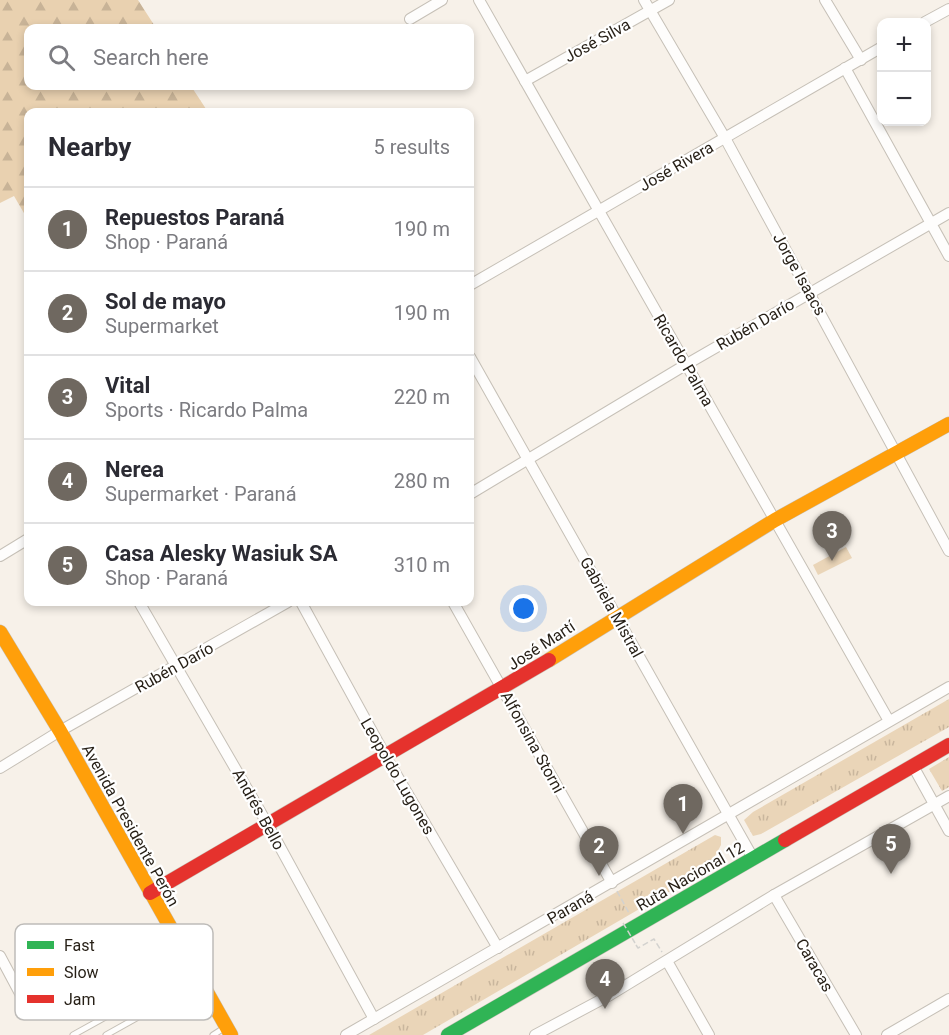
<!DOCTYPE html>
<meta charset="utf-8">
<style>
:root{--surface:#fff;--page:#f2f2f3;--text:#2b2b33;--muted:#7c7c81;--line:#e1e1e2;--accent:#6f6860}
body{margin:0;font-family:Roboto,sans-serif;background:var(--page);color:var(--text)}
.controls{position:absolute;right:18px;top:18px;display:grid;overflow:hidden;border-radius:12px;box-shadow:0 3px 9px #0003}
.controls button{width:54px;height:54px;display:grid;place-items:center;padding:0;border:0;border-bottom:2px solid var(--line);background:var(--surface);color:var(--text);font:30px sans-serif}
.you{position:absolute;left:524px;top:609px;width:21px;height:21px;margin:-15px;border:4px solid #fff;border-radius:50%;background:#1a73e8;box-shadow:0 0 0 9px #1a73e833}
.badge{display:grid;place-items:center;width:39px;height:39px;border-radius:50%;background:var(--accent);color:#fff;font-size:20px;font-weight:700}
.pin{position:absolute;translate:-50% -50px;filter:drop-shadow(0 2px 3px #0008)}
.pin::after{content:'';position:absolute;top:32px;width:21px;height:18px;background:inherit;clip-path:polygon(0 0,100% 0,50% 100%)}
.list{margin:0;padding:0;list-style:none}
h2{display:flex;justify-content:space-between;align-items:center;height:78px;margin:0;padding:0 24px;font-size:26px}
h2 small{font-size:20px;font-weight:400;color:var(--muted)}
.list li{display:grid;grid-template-columns:39px 1fr auto;gap:18px;align-items:center;box-sizing:border-box;height:84px;padding:0 24px;border-top:2px solid var(--line)}
.list b{display:block;font-size:22px;white-space:nowrap}
.list p{margin:0;font-size:20px;white-space:nowrap;color:var(--muted)}
.list em{font-size:20px;font-style:normal;color:var(--muted)}
.icon{flex:none;width:33px;height:33px;fill:none;stroke:currentColor;stroke-width:2;stroke-linecap:round;stroke-linejoin:round}
.map{position:relative;flex:none;width:949px;height:1035px;overflow:hidden}
.search{position:absolute;background:var(--surface);box-shadow:0 3px 9px #0003;left:24px;top:24px;width:450px;height:66px;display:flex;align-items:center;gap:15px;box-sizing:border-box;padding:0 21px;border-radius:12px;color:var(--muted);font-size:22px}
.panel{position:absolute;background:var(--surface);box-shadow:0 3px 9px #0003;left:24px;top:108px;width:450px;height:498px;border-radius:12px}
.map>svg:first-child{display:block}
.grass{fill:url(#grass-tufts)}
.forest{fill:url(#forest-firs)}
.pitch{fill:#ead5b8}
.lines{fill:none;stroke-linecap:round;stroke-linejoin:round}
.lane-casing{stroke:#c6c0b7;stroke-width:7}
.street-casing{stroke:#c6c0b7;stroke-width:12}
.fast-casing{stroke:#c6c0b7;stroke-width:15}
.slow-casing{stroke:#c6c0b7;stroke-width:15}
.jam-casing{stroke:#c6c0b7;stroke-width:15}
.path{stroke:#d3d2cf;stroke-width:1.5;stroke-dasharray:6 3;stroke-linecap:butt}
.lane{stroke:#fefdfc;stroke-width:5}
.street{stroke:#fefdfc;stroke-width:10}
.fast{stroke:#30b455;stroke-width:14}
.slow{stroke:#ff9f0a;stroke-width:14}
.jam{stroke:#e5322d;stroke-width:14}
.path-bridge{stroke:#d3d2cf;stroke-width:1.5;stroke-dasharray:6 3;stroke-linecap:butt}
.labels{text-anchor:middle;stroke-width:4.5;stroke-linejoin:round;paint-order:stroke}
.street-label{font-size:16px;fill:#261f16;stroke:#fff}
.key{fill:#fff;stroke:#bebcb9;stroke-width:1.5}
.key-label{font-size:16px;fill:#261f16}
</style>
<div class="map">
<svg width="949" height="1035" viewBox="0 0 949 1035">
<defs>
<pattern id="grass-tufts" width="24" height="20" patternUnits="userSpaceOnUse" patternTransform="scale(1.5)"><rect width="24" height="20" fill="#ead5b8"/><path d="M3 7l-1-3M5 7V3M7 7l1-3M15 17l-1-3M17 17v-4M19 17l1-3" fill="none" stroke="#c9b69d"/></pattern>
<pattern id="forest-firs" width="22" height="20" patternUnits="userSpaceOnUse" patternTransform="scale(1.5)"><rect width="22" height="20" fill="#e9d1b0"/><path d="M5 1l3.5 6h-7zM16 11l3.5 6h-7z" fill="#c8b397"/></pattern>
</defs>
<rect width="100%" height="100%" fill="#f7f1e9"/>
<g class="grass">
<path d="M949,699V727L761,834L753,836L744,820L753,812Z"/>
<path d="M949,757V787L942,791L929,769Z"/>
<path d="M715,835L721,837V845L708,869L423,1035H369Z"/>
</g>
<path class="forest" d="M0,0H138L156,28H28V86H191L208,112H28V220L14,196L0,203Z"/>
<path class="pitch" d="M846,547L852,558L818,575L813,565Z"/>
<g class="lines">
<defs>
<g id="lane">
<path d="M73,1035L192,969"/>
<path d="M106,1035L199,983"/>
<path d="M213,1035L224,1028"/>
</g>
<g id="street">
<path d="M479,0L889,721"/>
<path d="M644,0L725,138L949,551"/>
<path d="M825,0L861,60"/>
<path d="M410,19L442,0"/>
<path d="M925,22L949,9"/>
<path d="M845,68L949,256"/>
<path d="M525,81L669,0"/>
<path d="M470,285L882,47"/>
<path d="M470,357L753,858"/>
<path d="M470,494L687,364L949,213"/>
<path d="M0,556L28,539"/>
<path d="M139,602L268,825L374,1019"/>
<path d="M301,602L386,757L498,948"/>
<path d="M453,602L612,883"/>
<path d="M913,766L949,831"/>
<path d="M0,768L60,731L288,602"/>
<path d="M774,895L856,1035"/>
<path d="M0,956L31,1014"/>
<path d="M667,961L709,1035"/>
<path d="M346,1035L949,687"/>
<path d="M535,1035L610,995L774,895L949,796"/>
<path d="M887,1035L949,999"/>
</g>
<path id="fast" d="M448,1035L785,840"/>
<g id="slow">
<path d="M0,632L60,731L231,1035"/>
<path d="M549,660L775,520L949,424"/>
</g>
<g id="jam">
<path d="M785,840L949,745"/>
<path d="M150,893L549,660"/>
</g>
</defs>
<use href="#lane" class="lane-casing"/>
<use href="#street" class="street-casing"/>
<use href="#fast" class="fast-casing"/>
<use href="#slow" class="slow-casing"/>
<use href="#jam" class="jam-casing"/>
<g class="path">
<path d="M617,891L629,913"/>
<path d="M636,945L638,948L654,939L662,952"/>
</g>
<use href="#lane" class="lane"/>
<use href="#street" class="street"/>
<use href="#fast" class="fast"/>
<use href="#slow" class="slow"/>
<use href="#jam" class="jam"/>
<path class="path-bridge" d="M623,923L635,943"/>
</g>
<g class="labels">
<g class="street-label">
<text transform="translate(597 40) rotate(-29)" y="6">José Silva</text>
<text transform="translate(676 166) rotate(-30)" y="6">José Rivera</text>
<text transform="translate(800 274) rotate(61)" y="6">Jorge Isaacs</text>
<text transform="translate(755 324) rotate(-30)" y="6">Rubén Darío</text>
<text transform="translate(684 360) rotate(60)" y="6">Ricardo Palma</text>
<text transform="translate(612 607) rotate(61)" y="6">Gabriela Mistral</text>
<text transform="translate(541 645) rotate(-33)" y="6">José Martí</text>
<text transform="translate(174 667) rotate(-29)" y="6">Rubén Darío</text>
<text transform="translate(533 742) rotate(61)" y="6">Alfonsina Storni</text>
<text transform="translate(398 776) rotate(60)" y="6">Leopoldo Lugones</text>
<text transform="translate(259 809) rotate(61)" y="6">Andrés Bello</text>
<text transform="translate(131 825) rotate(61)" y="6">Avenida Presidente Perón</text>
<text transform="translate(690 876) rotate(-30)" y="6">Ruta Nacional 12</text>
<text transform="translate(570 907) rotate(-30)" y="6">Paraná</text>
<text transform="translate(815 965) rotate(60)" y="6">Caracas</text>
</g>
</g>
<rect x="15" y="924" width="198" height="96" rx="9" class="key"/>
<rect x="27" y="941" width="27" height="8" fill="#30b455"/>
<rect x="27" y="968" width="27" height="8" fill="#ff9f0a"/>
<rect x="27" y="995" width="27" height="8" fill="#e5322d"/>
<g class="key-label">
<text x="64" y="951">Fast</text>
<text x="64" y="978">Slow</text>
<text x="64" y="1005">Jam</text>
</g>
</svg>
<div class="controls">
<button>+</button>
<button>−</button>
</div>
<div class="you"></div>
<div class="pin badge" style="left:683px;top:834px">1</div>
<div class="pin badge" style="left:599px;top:876px">2</div>
<div class="pin badge" style="left:832px;top:561px">3</div>
<div class="pin badge" style="left:605px;top:1009px">4</div>
<div class="pin badge" style="left:891px;top:874px">5</div>
<div class="search"><svg class="icon" aria-label="search" viewBox="0 0 24 24"><circle cx="10" cy="10" r="6"/><path d="M15 15l6 6"/></svg>Search here</div>
<section class="panel">
<h2>Nearby<small>5 results</small></h2>
<ul class="list">
<li><span class="badge">1</span><div><b>Repuestos Paraná</b><p>Shop · Paraná</p></div><em>190 m</em></li>
<li><span class="badge">2</span><div><b>Sol de mayo</b><p>Supermarket</p></div><em>190 m</em></li>
<li><span class="badge">3</span><div><b>Vital</b><p>Sports · Ricardo Palma</p></div><em>220 m</em></li>
<li><span class="badge">4</span><div><b>Nerea</b><p>Supermarket · Paraná</p></div><em>280 m</em></li>
<li><span class="badge">5</span><div><b>Casa Alesky Wasiuk SA</b><p>Shop · Paraná</p></div><em>310 m</em></li>
</ul>
</section>
</div>
